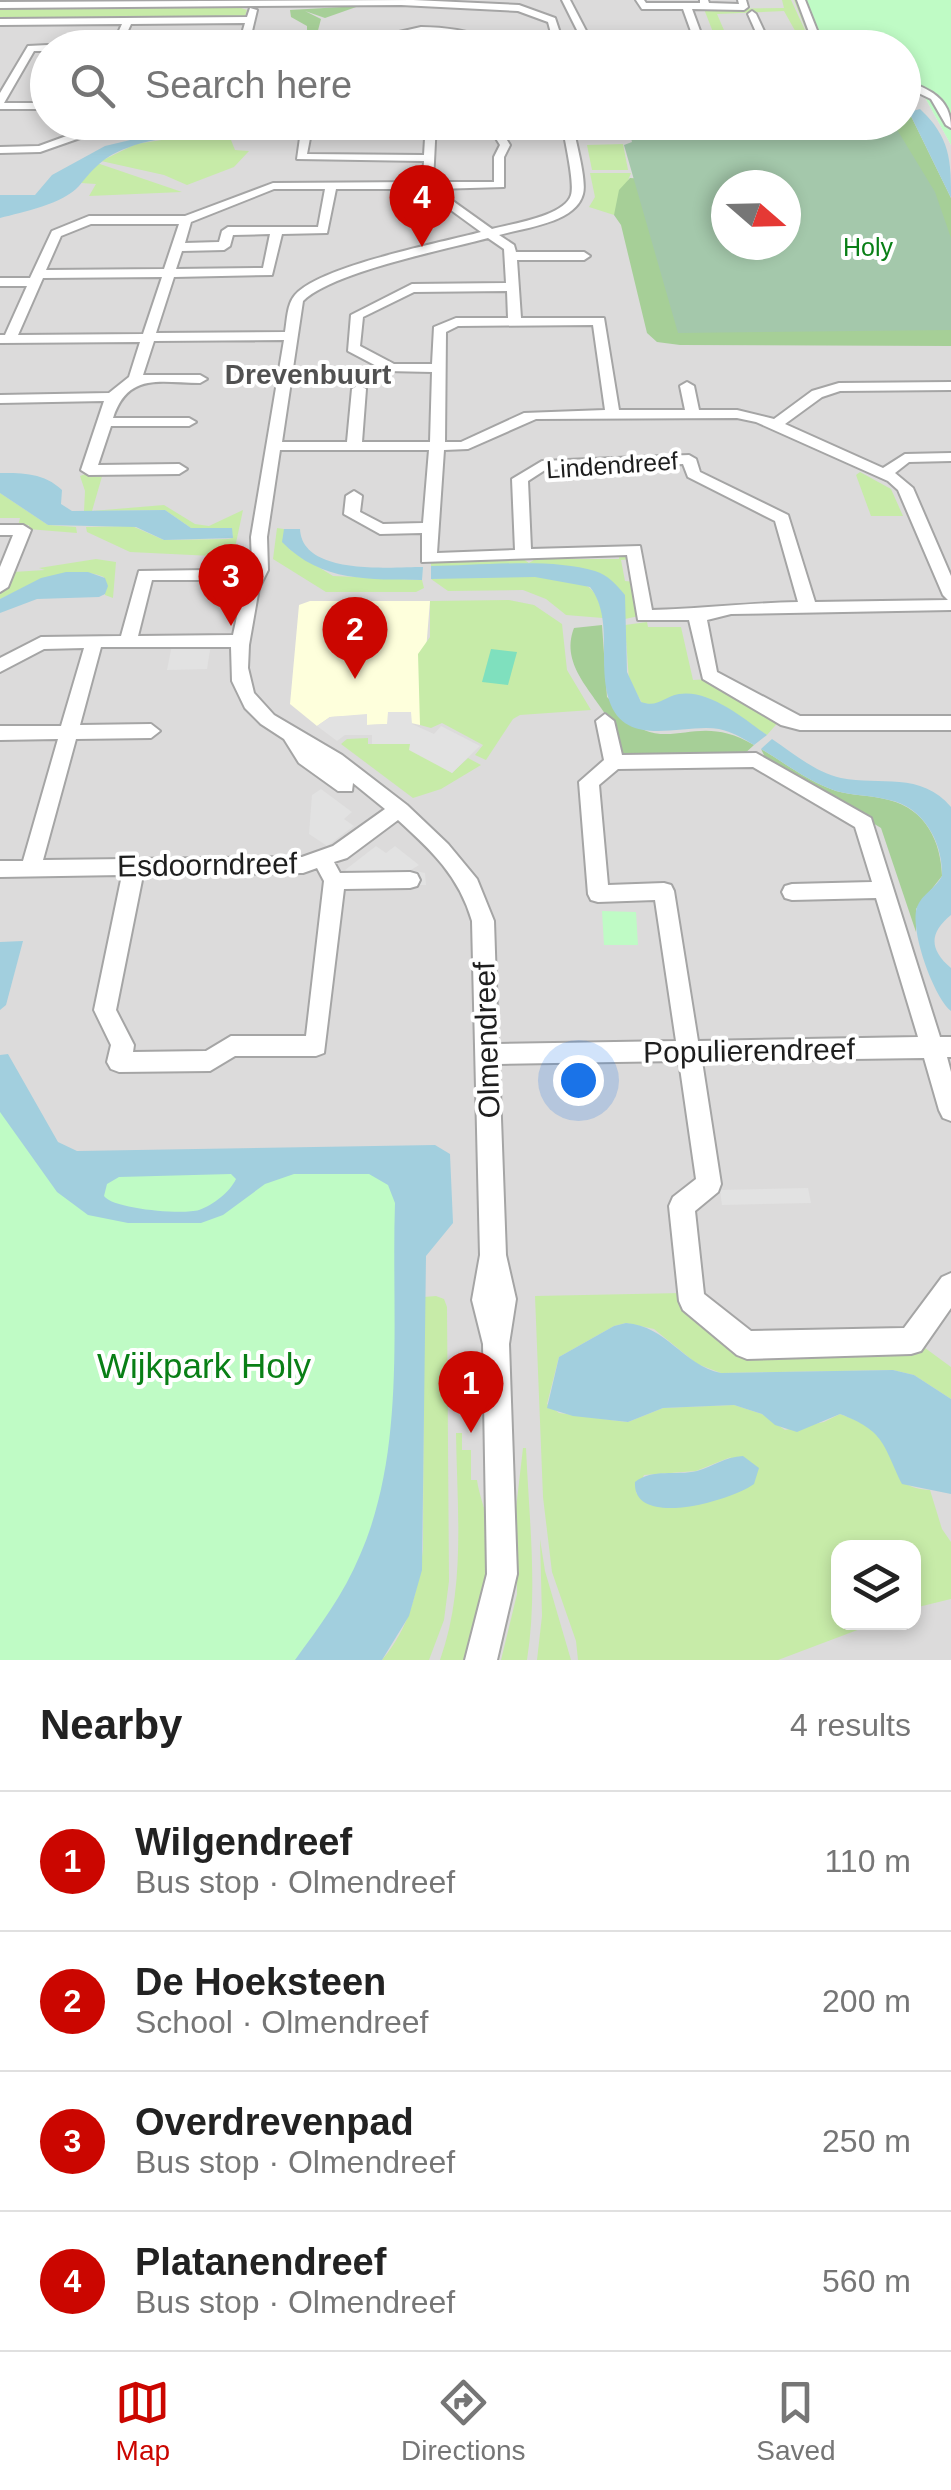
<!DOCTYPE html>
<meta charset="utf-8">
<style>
:root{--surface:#fff;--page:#f6f6f6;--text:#222;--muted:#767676;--line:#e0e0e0;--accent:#cb0600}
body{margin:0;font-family:Arial,sans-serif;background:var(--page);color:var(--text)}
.controls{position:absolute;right:30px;bottom:30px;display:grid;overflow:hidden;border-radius:20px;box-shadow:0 5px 15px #0003}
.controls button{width:90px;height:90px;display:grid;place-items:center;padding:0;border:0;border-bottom:2px solid var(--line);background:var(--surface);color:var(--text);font:50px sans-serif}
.compass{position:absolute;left:711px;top:170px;width:90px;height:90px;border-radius:50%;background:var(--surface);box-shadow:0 5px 15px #0003;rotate:110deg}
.you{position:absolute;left:578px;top:1080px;width:35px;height:35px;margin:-25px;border:8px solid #fff;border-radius:50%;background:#1a73e8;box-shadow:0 0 0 15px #1a73e833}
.badge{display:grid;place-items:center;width:65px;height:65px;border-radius:50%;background:var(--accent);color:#fff;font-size:32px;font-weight:700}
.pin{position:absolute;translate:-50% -82px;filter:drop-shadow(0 2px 5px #0008)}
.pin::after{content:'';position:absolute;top:52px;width:35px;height:30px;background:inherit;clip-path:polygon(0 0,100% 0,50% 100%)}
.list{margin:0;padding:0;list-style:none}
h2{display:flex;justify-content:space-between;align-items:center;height:130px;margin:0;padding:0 40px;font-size:42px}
h2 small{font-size:32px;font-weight:400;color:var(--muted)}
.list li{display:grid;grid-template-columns:65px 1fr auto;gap:30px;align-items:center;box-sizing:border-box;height:140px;padding:0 40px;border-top:2px solid var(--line)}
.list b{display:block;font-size:38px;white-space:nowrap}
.list p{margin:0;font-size:32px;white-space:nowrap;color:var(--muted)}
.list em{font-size:32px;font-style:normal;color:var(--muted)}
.icon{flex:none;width:55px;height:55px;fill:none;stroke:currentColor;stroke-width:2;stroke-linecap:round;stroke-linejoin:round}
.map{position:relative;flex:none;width:951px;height:1660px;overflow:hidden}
.search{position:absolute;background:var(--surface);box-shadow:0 5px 15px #0003;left:30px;right:30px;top:30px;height:110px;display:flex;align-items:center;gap:25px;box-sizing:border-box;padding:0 35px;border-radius:55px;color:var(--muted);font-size:38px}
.sheet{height:690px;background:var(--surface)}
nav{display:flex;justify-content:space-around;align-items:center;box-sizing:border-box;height:140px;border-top:2px solid var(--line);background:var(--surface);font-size:28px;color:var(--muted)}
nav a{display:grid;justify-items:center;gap:5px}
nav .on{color:var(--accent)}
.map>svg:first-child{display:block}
.residential{fill:#dcdbdb;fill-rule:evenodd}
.education{fill:#feffdc}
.grass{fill:#c7eba8;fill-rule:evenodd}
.forest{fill:#a6cf97}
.cemetery{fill:#a4c8ab;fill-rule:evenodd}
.park{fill:#bffbc5}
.pitch{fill:#7fe0be}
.parking{fill:#e2e2e2}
.water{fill:#a2cfde;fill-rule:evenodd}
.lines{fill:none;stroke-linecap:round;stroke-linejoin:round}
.minor-casing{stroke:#a5a5a5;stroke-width:4}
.minor{fill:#fff;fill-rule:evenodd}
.labels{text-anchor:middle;stroke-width:8;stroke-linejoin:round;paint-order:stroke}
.far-park-label{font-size:25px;fill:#097f16;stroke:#fff}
.far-street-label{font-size:25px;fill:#1e1e1e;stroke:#fff}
.far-neighbourhood-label{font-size:28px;font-weight:bold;fill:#515151;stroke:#fff}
.street-label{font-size:30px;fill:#1e1e1e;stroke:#fff}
.near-park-label{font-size:35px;fill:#097f16;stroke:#fff}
</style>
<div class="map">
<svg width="951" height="1660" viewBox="0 0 951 1660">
<rect width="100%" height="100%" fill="#efebe3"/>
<path class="residential" d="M0,0H798L817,47L48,48V122H904V85L922,92L951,145V1660H0ZM726,185H786V245H726ZM838,1548H914V1622H838Z"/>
<path class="education" d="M310,601H430L420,725L411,723V713L388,724L366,725L367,715L330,717L317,726L290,704L299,605Z"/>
<g class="grass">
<path d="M782,0H791L811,43L794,0H798L815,45H803L784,11L717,14L730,44L718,45L704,9L784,8Z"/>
<path d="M238,7L247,10L245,16L0,18V8Z"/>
<path d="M200,134L201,137L231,140L235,150L249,151L234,167L187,185L164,175L101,161L136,144Z"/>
<path d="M623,144L628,170H592L587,145Z"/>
<path d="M97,163L182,192L89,196L96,184L81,183Z"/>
<path d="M590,173H631L614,215L589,207L595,197Z"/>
<path d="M860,472L891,489L903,516H871L856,475Z"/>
<path d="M88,473H103L92,511L164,505L195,524L209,526L243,510L233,557L130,552L87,532L86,527L132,526L164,540L232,539L191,528L165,510L84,511L85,491L80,476Z"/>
<path d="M0,493L48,525L76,527L77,533L28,529L29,525L18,526L20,518H0Z"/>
<path d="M277,528L284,529L289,549L333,576L422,580L424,588L416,592H326L273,559Z"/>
<path d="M619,552L631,559L621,560L625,581L635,582L639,616L625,619V595L550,566H431V561L523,559L529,563L542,555L567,553L568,559H619Z"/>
<path d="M96,559L116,562L113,598L105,595L104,577C67,562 34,584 0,599V591L13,572L45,570L39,568Z"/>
<path d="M467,576C499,577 557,571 585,585C597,591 601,605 603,618L566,615L546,599L523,590L448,591L431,579Z"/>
<path d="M509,600L534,605L562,624L567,670L591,710L520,715L513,719L486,760L475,755L483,745L442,723L431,728L420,725L418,654L430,637V601Z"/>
<path d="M647,622L648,627H681L693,680L710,679L781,719L767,735L703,697L655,705L642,703L629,680L625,625Z"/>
<path d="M368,738V744H411L452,773L468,758L481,765L441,789L413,798L341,744L347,739Z"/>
<path d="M682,1293L746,1352L921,1345L951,1367V1399L914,1375L893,1370L721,1373L697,1364L654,1329L626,1323L614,1326L559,1357L547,1404L559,1413L618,1421L628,1422L663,1408L734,1405L762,1414L785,1430L824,1422L840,1414C856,1420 870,1425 881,1438C903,1464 886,1487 930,1490L942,1529L951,1542V1599L914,1608V1548H838V1622L876,1623L778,1660H578L576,1641L552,1572L543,1497L535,1296ZM731,1457L661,1507L636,1493L644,1475L696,1471Z"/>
<path d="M436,1296L444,1299L447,1307L449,1581L444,1620L429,1660H382C410,1627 418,1590 423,1549L424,1297Z"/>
<path d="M456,1433H462V1450H471V1480H477C479,1494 484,1506 487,1519C495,1562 481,1620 464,1660H440C466,1587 457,1510 456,1433Z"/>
<path d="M523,1448H526C529,1518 538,1591 527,1660H501L517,1594L516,1508Z"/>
<path d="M540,1539L545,1571L571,1660H537L542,1616Z"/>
</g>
<g class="forest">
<path d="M359,6L325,18L305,11L321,19L316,38L318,47H307V26L291,17L290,10Z"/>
<path d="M904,112H909L951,198V301L884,123L904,122Z"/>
<path d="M630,178L645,179L683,317L951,326V346L680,345L657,342L647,333L621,225L614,215L619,190Z"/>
<path d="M602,625L607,697C618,707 631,724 644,730C678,744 704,715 754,745L742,756L621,755C618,745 615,733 611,724C596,694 559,666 574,628Z"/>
<path d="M761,749C785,763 809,782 836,791C853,796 872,795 889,800C926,809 941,842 942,876L916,909V932L881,828L765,757Z"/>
</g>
<path class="cemetery" d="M627,123H893L935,192L951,238V330L678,333L624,145L632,142ZM726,185H786V245H726Z"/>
<g class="park">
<path d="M798,0H951V145L922,92L904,85V48L817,47Z"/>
<path d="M602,911L636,912L638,945H604Z"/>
<path d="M0,1084L63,1162L408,1158L404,1523L334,1660H0Z"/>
</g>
<path class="pitch" d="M491,649L517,652L508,685L482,682Z"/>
<g class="parking">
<path d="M211,644L207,669L167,670L172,645Z"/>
<path d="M388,712H411L412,724L434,734L441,726L480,746L452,773L409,750L410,744H372V735H345L337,741L317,726L330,717L367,714V725L387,724Z"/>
<path d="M321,789L352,812L344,819L354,826L327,846L309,834L312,795Z"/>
<path d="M376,846L386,853L395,846L419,865L411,870L425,873L426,885H364L345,870Z"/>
<path d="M808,1188L811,1203L722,1205L720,1190Z"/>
</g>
<g class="water">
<path d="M920,109C950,137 951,160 951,198L909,112Z"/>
<path d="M202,123H248C210,140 166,132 127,148C104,156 94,168 79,186C63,204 23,212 0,218V195H35L52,175L105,146Z"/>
<path d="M0,473C24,473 44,473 62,490L61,504L72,511L165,510L191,528H232L233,538L164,540L136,527L48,525L0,493Z"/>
<path d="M284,529H300C302,576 391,567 423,567L422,580C370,579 322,583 282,542Z"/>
<path d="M431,566C479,566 550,557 595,571C608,575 616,584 625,595L627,672L641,702C658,708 663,697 679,694C709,689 743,718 767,735L754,745C743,738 732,732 719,729C683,723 625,750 609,700C597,663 614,618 590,587L535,577L431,579Z"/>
<path d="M66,572H88L105,578L108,586L105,594L99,597L37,599L0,613V599L41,578Z"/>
<path d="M772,739C794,754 815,772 841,778C880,786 921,771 951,807V915C929,933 929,949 951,968V1011C934,998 909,929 917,907C922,894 936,888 942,876C943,843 924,807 889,800C872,795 853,796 836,791C809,782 785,763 761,749Z"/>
<path d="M23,941L6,1005L0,1010V942Z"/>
<path d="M8,1054L58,1142L77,1151L435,1145L450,1154L453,1223L426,1256L422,1570L409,1616L382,1660H295C319,1627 344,1594 360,1555C407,1448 391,1318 395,1203L388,1185L369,1174H294L265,1184L223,1215L201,1223H128L88,1215L57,1192L0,1112V1055ZM231,1174L236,1179C230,1192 213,1205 199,1210C182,1215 113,1209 104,1196L107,1184L119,1177Z"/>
<path d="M626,1323C667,1326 683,1365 721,1373L893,1370L914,1375L951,1399V1494L902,1484C883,1445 885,1431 840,1414L797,1432L775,1425L762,1414L734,1405L663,1408L628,1422L573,1416L547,1408L559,1357L614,1326Z"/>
<path d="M743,1456L759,1468L754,1484C733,1500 632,1530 635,1482C653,1468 676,1476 697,1471C714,1466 725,1457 743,1456Z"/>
</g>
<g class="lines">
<defs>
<g id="minor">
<path d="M413,0L519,5L555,18L565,48H555L548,22L518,11L401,5L0,8V2Z"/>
<path d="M562,0H570L595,48H586Z"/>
<path d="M636,0H644L646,3H700V0H708L709,3L739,4L738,0H746L748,7L744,10L692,9L706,47L697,48L683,9H642Z"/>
<path d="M797,0H805L824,48H815Z"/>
<path d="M250,8L257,10L248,48H238L245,23L131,24L120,48H111L122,24L0,25V19L247,17Z"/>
<path d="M752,11L756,14L772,48H763L748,14Z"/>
<path d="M421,27C446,27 469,31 493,39L496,48H486V43C451,31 418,29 384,41L381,48H372L377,37Z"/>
<path d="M409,40H466L471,48H404Z"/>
<path d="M48,45L52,48H48V51H34L4,103H48V109H0V93L28,46Z"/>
<path d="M139,45L162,48H135Z"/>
<path d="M904,80C929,89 951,98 951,128L946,125L931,99L904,86Z"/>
<path d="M77,122H87L80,138L40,152L0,153V147L39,146L72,134Z"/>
<path d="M316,122H331L311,133L307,154L424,155L426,122H436L433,182H494V157L500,145L492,132V122H502V132L510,145L504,157V187L436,189L492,229C511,224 565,216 571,195C575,181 564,139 562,122H572C575,139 587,180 583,194C576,223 523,228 499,235L514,245L516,252H584L590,256L584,260H517L521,318H604L619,410H685L680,386L687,382L694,386L699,410H737L774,419L812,391L839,383L951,382V390L840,391L822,397L785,424L883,468L905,454L951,453V461L909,462L895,473L913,488L951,576V610L731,614L707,620L717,672L800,716H951V730H800L781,725L703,679L689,620H638L627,555L422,562V533L380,534L344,514L346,496L354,491L362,496L360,512L383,524L423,523L429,450H280L267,537L268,570L259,588L249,645L248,668L254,693L274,715L342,755L407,805L448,844L477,879L494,921L498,1044L676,1041L655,900L598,902L591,900L588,894L579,782L604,760L596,721L605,714L614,721L622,755L756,753L871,818L940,1037H951V1057H947L951,1072V1121L943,1118L939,1110L924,1058L702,1061L721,1184L718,1192L695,1211L704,1294L751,1331L904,1328L942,1277L951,1273V1308L921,1351L911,1354L747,1359L737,1355L683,1310L679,1301L669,1206L673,1197L696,1179L679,1061L499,1064L506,1255L516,1299L509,1344L517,1574L497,1660H465L487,1574L483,1344L472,1300L480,1255L472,921C459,876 432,851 398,820L347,858L334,862L340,873L410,872L417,874L420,880L417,886L410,888L344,889L324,1053L316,1056H235L210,1071L119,1072L111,1069L107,1062L111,1045L94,1010L122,875L0,877V861H23L58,739L0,740V726H61L84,648L44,649L0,672V658L41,637L121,636L139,571L208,570L226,581L246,582L252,563L251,537L284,340L154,341L143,375H200L207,379L200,383C160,383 128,372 113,418H189L196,422L189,426H111L98,465L179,464L187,469L179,474L89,475L81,470L104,401L0,403V395L109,393L129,377L140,342L0,343V335H5L27,286H0V278H30L52,231L89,216H185L273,183L421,182L423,179L424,161L297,159L301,131ZM274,189H325L318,227H228L222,231L219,242L185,243L191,222ZM336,189H422L481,232C440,243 320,266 295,295C287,304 287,320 285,332L156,333L174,277L272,275L282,234L327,233ZM91,224H179L164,269L46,270L61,236ZM270,234L263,268L176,269L182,251L224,250L230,246L233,235ZM488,238L504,249L506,283L412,284L351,315L348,351L386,371L432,372L430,442H362L366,389L359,385L352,389L347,442H282L303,301C332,272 444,250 488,238ZM162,277L143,334L18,335L43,278ZM507,291L508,318H456L434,327L432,364H394L360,346L363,317L414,292ZM593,325L605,410L524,413L461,442H445L446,332L458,326ZM737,418L756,422L888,481L898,490L943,595L948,600L815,602L788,515L700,472L696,459L689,455L542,461L512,479L515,550L437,553L444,450L468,449L536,419ZM683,464L688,477L775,521L798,602C748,603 701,609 652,610L640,546L531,549L528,481L545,470ZM152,580H204L216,590L242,593L233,635L138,636ZM101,647H231L232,681L245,708L261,724L284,739L299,763L338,791H352L353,783L385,809L333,846L302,857L43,860L76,739L151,738L160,731L151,724L80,725ZM753,767L855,827L872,882L792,884L785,886L782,892L785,898L792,900L876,898L918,1037L698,1041L674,891L671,885L664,883L608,885L599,785L618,769ZM317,868L324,881L306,1036H231L206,1051L133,1052L134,1045L116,1010L143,875L303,873Z"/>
<path d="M0,525H23L31,530L8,587L0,592V567L13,535H0Z"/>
</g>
</defs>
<use href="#minor" class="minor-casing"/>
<use href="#minor" class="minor"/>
</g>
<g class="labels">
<g class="far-park-label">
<text x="868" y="256">Holy</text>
</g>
<g class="far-street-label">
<text transform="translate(612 465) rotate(-4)" y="9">Lindendreef</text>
</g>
<g class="far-neighbourhood-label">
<text x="308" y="384">Drevenbuurt</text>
</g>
<g class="street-label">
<text transform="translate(207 865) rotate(-1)" y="10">Esdoorndreef</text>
<text transform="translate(487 1040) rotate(-92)" y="10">Olmendreef</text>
<text transform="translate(749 1051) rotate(-1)" y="10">Populierendreef</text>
</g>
<g class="near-park-label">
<text x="204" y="1378">Wijkpark Holy</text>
</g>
</g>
</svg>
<div class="controls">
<button><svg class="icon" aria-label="layers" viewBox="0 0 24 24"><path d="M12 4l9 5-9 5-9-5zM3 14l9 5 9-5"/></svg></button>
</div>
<svg class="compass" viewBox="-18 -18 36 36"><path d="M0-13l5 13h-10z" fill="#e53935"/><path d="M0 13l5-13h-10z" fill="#767676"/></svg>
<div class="you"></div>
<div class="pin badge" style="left:471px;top:1433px">1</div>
<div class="pin badge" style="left:355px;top:679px">2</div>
<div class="pin badge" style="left:231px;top:626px">3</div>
<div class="pin badge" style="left:422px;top:247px">4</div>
<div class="search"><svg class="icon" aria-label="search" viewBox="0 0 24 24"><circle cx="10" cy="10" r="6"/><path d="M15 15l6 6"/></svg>Search here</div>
</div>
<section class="sheet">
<h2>Nearby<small>4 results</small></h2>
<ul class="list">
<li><span class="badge">1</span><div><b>Wilgendreef</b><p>Bus stop · Olmendreef</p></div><em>110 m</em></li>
<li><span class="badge">2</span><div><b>De Hoeksteen</b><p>School · Olmendreef</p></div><em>200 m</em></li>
<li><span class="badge">3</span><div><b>Overdrevenpad</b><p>Bus stop · Olmendreef</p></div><em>250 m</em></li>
<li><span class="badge">4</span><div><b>Platanendreef</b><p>Bus stop · Olmendreef</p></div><em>560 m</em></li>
</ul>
</section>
<nav>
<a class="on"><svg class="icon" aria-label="map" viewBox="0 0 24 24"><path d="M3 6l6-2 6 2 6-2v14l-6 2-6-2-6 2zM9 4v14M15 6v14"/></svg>Map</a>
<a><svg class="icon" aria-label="directions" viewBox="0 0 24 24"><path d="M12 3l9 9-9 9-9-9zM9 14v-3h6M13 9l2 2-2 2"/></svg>Directions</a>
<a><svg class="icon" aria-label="saved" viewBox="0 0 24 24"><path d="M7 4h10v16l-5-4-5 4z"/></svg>Saved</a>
</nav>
